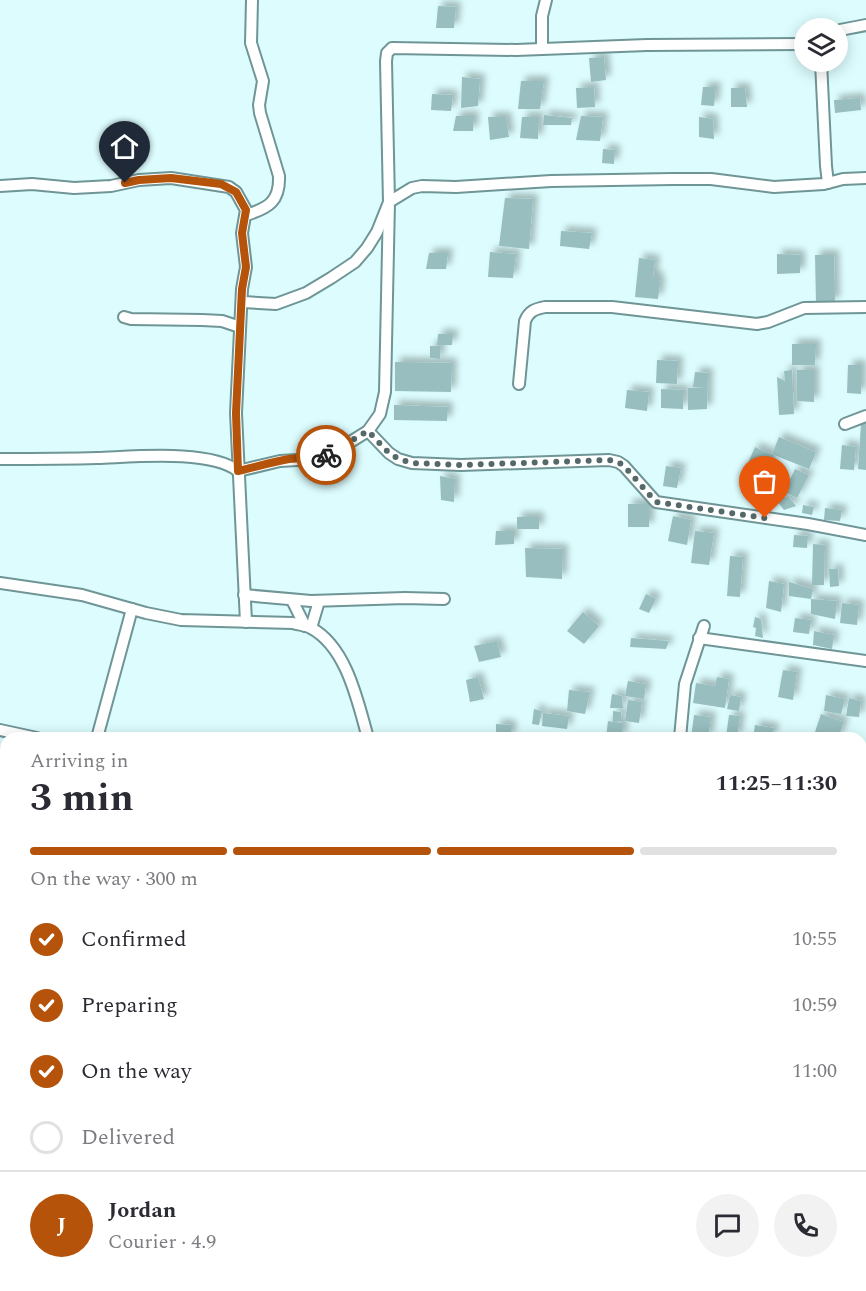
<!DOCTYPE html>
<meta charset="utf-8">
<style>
body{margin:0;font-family:Spectral,serif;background:#f2f2f3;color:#2b2b33;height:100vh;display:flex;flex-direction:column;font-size:22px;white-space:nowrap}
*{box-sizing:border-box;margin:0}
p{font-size:20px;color:#7c7c81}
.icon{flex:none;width:33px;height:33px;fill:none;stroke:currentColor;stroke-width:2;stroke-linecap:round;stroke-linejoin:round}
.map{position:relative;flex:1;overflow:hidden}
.side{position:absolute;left:0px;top:732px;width:867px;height:560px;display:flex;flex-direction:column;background:#fff;border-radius:18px 18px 0 0;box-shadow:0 3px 15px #0003}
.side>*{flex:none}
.buttons{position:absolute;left:794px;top:18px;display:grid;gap:12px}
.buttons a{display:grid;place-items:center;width:54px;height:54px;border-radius:50%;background:#fff;box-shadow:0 3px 15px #0003;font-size:30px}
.pin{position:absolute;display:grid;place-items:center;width:51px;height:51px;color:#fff;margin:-62px -26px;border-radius:50% 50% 50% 0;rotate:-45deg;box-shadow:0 0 6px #0007}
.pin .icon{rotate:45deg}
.courier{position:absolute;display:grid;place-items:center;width:60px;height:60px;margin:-30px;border:4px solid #b45309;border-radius:50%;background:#fff;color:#222;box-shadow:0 2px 8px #0007}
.headline em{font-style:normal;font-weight:700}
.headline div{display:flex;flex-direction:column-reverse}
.headline{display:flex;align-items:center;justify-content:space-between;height:102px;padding:0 30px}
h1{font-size:39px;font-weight:700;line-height:45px}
.bar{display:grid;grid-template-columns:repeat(4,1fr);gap:9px 6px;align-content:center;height:72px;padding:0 30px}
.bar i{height:8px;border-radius:4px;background:#e1e1e2}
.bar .current{background:#b45309}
.bar p{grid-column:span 4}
.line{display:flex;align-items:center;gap:15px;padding:0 30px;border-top:2px solid #e1e1e2}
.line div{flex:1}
.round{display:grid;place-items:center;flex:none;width:63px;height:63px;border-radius:32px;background:#f2f2f3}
ol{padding:0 30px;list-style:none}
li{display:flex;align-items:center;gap:18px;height:66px}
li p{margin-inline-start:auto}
li .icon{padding:6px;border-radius:50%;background:#b45309;color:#fff;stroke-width:4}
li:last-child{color:#7c7c81}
li i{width:33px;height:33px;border:3px solid #e1e1e2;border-radius:50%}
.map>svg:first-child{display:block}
</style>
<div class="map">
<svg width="866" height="1291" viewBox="0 0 866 1291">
<defs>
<filter id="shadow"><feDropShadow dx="5" dy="-5" stdDeviation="3" flood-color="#0004"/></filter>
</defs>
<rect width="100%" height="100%" fill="#dcfcfd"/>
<g fill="#98bec0" filter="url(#shadow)">
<polygon points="438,6 456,7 454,28 436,28"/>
<polygon points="604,57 606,80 591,82 589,58"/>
<polygon points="462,77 480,79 478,106 461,108"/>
<polygon points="521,81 544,81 540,109 518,109"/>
<polygon points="594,87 595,107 577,108 576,88"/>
<polygon points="703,87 716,87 714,106 701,105"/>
<polygon points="731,88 745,88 747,107 731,107"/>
<polygon points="432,94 453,95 451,111 431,110"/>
<polygon points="860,98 861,110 835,113 834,100"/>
<polygon points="544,115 572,118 571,125 543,125"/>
<polygon points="456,116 474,116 473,131 453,131"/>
<polygon points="581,116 603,117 600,141 576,140"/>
<polygon points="488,117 506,117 509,137 490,140"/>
<polygon points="522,117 539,117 538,139 520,138"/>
<polygon points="699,117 713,119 714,139 699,137"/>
<polygon points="603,149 615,150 614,164 602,163"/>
<polygon points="505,198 533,199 529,249 499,246"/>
<polygon points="561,231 592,233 589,249 560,246"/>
<polygon points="490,252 516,254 513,278 488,277"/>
<polygon points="429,253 448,253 446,269 426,269"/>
<polygon points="777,254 800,255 800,273 777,274"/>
<polygon points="815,255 834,255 835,302 816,303"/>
<polygon points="639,258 655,260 653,276 658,276 658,281 660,282 658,299 635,297"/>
<polygon points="438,334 453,334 452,345 437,345"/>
<polygon points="792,344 816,344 815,365 792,365"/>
<polygon points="430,346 440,346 440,359 430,358"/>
<polygon points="657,360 678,361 677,384 656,383"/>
<polygon points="395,362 452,363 451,392 395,391"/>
<polygon points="848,365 861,365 861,394 847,393"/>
<polygon points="792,370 794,414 779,415 777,377 785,381 784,371"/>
<polygon points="797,370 814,370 814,402 797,401"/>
<polygon points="695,372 708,373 707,409 688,410 688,388 707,388 693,387"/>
<polygon points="661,389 684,390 683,409 661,408"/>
<polygon points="627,390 649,392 647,411 625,408"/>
<polygon points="394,405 448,407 447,421 394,420"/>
<polygon points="861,424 866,424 866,470 858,469"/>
<polygon points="779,437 816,452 809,469 774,455 772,454"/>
<polygon points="842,445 856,447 854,470 840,469"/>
<polygon points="755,447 774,455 764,478 745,470"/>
<polygon points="666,466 681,468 677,488 663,486"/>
<polygon points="795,469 809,475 797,498 784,492"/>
<polygon points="440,476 455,479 454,502 441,500"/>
<polygon points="774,483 783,487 777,501 788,496 796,506 784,510 777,501 774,508 764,504"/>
<polygon points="649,503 649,527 628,527 628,504"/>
<polygon points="803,505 814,507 812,515 802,513"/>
<polygon points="825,508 842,510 840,521 824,520"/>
<polygon points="673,516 691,520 687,545 668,541"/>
<rect x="517" y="517" width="22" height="12"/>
<polygon points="496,531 514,531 514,544 495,545"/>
<polygon points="695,531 714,533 709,565 691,563"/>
<polygon points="794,535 808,536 807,548 793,547"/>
<polygon points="813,544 825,545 824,585 812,585"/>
<polygon points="525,548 563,549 562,579 526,577"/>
<polygon points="730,556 743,557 740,597 727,596"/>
<polygon points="829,569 838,569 839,586 830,587"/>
<polygon points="769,581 784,584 781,612 766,608"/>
<polygon points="789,582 813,589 811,599 789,596"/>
<polygon points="646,594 656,599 649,613 639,609"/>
<polygon points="811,599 837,601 835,619 811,614"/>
<polygon points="842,603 859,605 857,625 840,623"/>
<polygon points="583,612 599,626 584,644 567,631"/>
<polygon points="755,617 761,619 763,638 755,636 756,628 753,627"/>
<polygon points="795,618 811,620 809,634 793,632"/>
<polygon points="814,631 834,635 832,649 813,645"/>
<polygon points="631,638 669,641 666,649 630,647"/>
<polygon points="497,641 501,657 479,662 474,646"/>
<polygon points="783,670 797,672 793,700 778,697"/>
<polygon points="478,677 484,699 470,702 466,680"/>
<polygon points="717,677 729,679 725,708 693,703 696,683 715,686"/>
<polygon points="628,681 646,684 644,699 625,696"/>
<polygon points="569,690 590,692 585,714 567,711"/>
<polygon points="612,694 622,696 623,708 610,708"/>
<polygon points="730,695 741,697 739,711 727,709"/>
<polygon points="826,695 845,699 841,714 824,711"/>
<polygon points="849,698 861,701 859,717 846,716"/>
<polygon points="628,700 642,702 639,723 625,721"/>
<polygon points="534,709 542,711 539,725 532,724"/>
<polygon points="613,711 621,712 622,721 613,722 623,723 622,738 606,738 608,721 613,722"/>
<polygon points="543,713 569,716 567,729 542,726"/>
<polygon points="821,714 844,722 838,738 822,738 814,735"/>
<polygon points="694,715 711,717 708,738 691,738"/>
<polygon points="729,715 740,716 737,738 726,737"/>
<polygon points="496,724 511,725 511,738 496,738"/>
<polygon points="755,725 774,728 772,738 753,738"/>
<polygon points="861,1067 866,1070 866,1088 861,1085"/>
<polygon points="861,1178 866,1180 866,1194 861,1207"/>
<polygon points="782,1286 813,1286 810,1291 793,1291"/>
</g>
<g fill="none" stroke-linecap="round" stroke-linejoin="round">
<defs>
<g id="minor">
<polyline points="837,36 840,30 866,25"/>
<polyline points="542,49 542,16 546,0"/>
<polyline points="821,62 826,166 828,183"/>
<polyline points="0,186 32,184 74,188 111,186 139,180 171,178 229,187 236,192 246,210 242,233 246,267 242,289 236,413 246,622"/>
<path d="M 246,215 C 269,208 280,201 279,176 L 260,113 L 259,105 L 263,81 L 251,43 L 252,0"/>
<polyline points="243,302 276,304 306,293 331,278 355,262 367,248 377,232 389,202 412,188 422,186 456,187 551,181 673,179 711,179 774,187 824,184 843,179 866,178"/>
<polyline points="124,317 131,319 202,320 222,321 240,327"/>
<path d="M 519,384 L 525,321 C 529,311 535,309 545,307 L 612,307 L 757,324 L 768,322 L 804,308 L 866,307"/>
<polyline points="845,424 866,416"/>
<polyline points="368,431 389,453 398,459 412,463 461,465 609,460 618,462 624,466 656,502 808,524 866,535"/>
<path d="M 0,459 C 32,459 65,459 97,458 C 132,457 210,449 238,471 L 280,461 L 314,459 L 331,454 L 368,431 L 380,414 L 385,392 L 389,202 L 386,61 L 387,53 L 392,48 L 516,50 L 647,45 L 804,44"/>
<path d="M 0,583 L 82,595 L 146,613 L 181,620 L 293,623 C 299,625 306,625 311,628 C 347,647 358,703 368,738"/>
<polyline points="244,595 311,601 405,598 444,599"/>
<polyline points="292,600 305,626"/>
<polyline points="311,628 319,601"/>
<polyline points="699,638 866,661"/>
<polyline points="0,730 37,738"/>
<polyline points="97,738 132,609"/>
<polyline points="680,738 685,684 704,626"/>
<polyline points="861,788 866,789"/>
<polyline points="861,938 866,932"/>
<polyline points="861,1020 866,1013"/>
<polyline points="0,1089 6,1053"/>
<polyline points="861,1131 866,1134"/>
<polyline points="861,1160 866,1155"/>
<polyline points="0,1170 6,1169"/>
<polyline points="60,1291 61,1286"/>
<polyline points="190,1291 192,1286"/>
<polyline points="357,1291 360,1286"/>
<polyline points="547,1291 554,1286"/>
<polyline points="748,1291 751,1286"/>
</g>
<polyline id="tertiary" points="490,1286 495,1291"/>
</defs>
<use href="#minor" stroke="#6f9596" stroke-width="14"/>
<use href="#tertiary" stroke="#6f9596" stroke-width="15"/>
<use href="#minor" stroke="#fff" stroke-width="10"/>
<use href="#tertiary" stroke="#fff" stroke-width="12"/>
</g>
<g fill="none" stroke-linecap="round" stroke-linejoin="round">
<polyline stroke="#55696a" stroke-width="6" stroke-dasharray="0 10.8" points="326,455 368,431 389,453 399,459 412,463 461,465 609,460 618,462 624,466 656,502 765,518"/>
<path stroke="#b45309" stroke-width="8" d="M 125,183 L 139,180 L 171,178 L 221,184 L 236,192 L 246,210 L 242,233 L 246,267 L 242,289 L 236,413 L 238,471 C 255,467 272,462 289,459 C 302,457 313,459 326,455"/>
</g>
</svg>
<div class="buttons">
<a><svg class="icon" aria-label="layers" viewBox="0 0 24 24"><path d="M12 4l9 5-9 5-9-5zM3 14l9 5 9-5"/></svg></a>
</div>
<div class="pin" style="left:765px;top:518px;background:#ea580c"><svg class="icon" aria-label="bag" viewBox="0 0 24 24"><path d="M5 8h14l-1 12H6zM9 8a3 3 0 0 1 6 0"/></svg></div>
<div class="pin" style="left:125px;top:183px;background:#1f2937"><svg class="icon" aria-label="home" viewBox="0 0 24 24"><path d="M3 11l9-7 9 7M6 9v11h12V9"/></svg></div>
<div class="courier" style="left:326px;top:455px"><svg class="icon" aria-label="bike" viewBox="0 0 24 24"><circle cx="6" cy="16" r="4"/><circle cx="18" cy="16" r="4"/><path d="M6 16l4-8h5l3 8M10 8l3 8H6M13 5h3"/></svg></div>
<section class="side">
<div class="headline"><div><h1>3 min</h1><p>Arriving in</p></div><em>11:25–11:30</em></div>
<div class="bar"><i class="current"></i><i class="current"></i><i class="current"></i><i></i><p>On the way · 300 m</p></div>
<ol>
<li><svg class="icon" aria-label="check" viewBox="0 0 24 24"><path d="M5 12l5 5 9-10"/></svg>Confirmed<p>10:55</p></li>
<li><svg class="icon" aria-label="check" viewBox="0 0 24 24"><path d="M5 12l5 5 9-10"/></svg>Preparing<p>10:59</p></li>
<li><svg class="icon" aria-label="check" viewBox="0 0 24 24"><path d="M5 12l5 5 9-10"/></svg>On the way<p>11:00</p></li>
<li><i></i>Delivered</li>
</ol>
<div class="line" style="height:108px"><b class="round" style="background:#b45309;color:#fff">J</b><div><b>Jordan</b><p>Courier · 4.9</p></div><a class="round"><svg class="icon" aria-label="chat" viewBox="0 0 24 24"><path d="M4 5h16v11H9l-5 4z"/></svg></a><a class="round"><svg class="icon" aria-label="phone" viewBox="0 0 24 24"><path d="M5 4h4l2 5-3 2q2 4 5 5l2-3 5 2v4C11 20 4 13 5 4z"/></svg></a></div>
</section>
</div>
